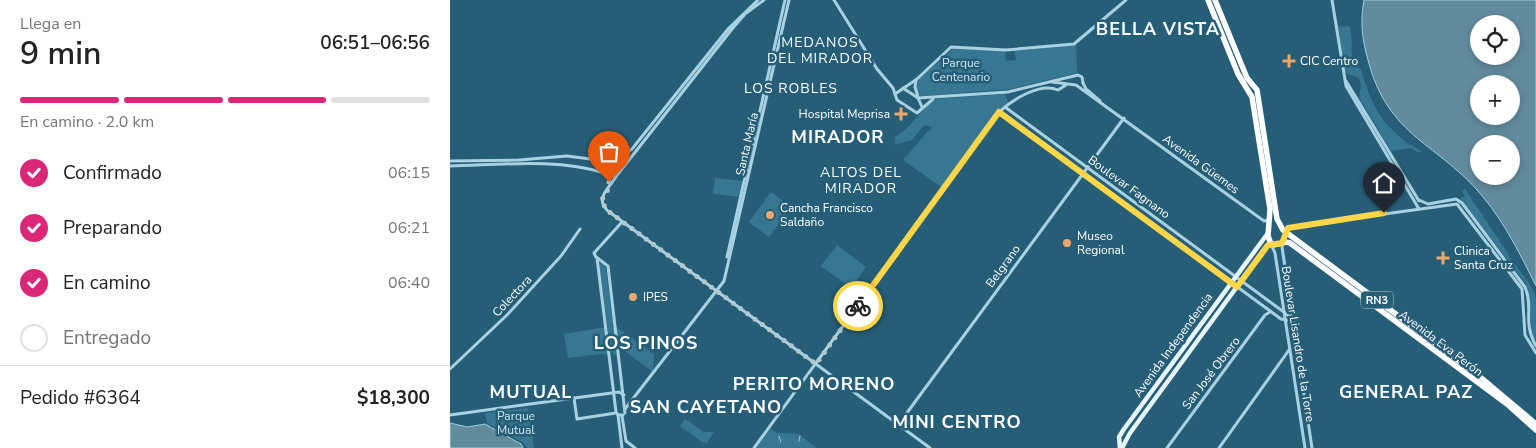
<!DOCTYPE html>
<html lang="es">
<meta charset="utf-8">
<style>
body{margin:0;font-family:"Nunito Sans",sans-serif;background:#f6f6f6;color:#222;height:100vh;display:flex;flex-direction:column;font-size:19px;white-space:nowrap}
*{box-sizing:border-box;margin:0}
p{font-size:16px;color:#767676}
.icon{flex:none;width:28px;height:28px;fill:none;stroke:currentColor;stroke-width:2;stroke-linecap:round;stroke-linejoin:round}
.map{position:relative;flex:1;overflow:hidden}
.drawer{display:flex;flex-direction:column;background:#fff;width:450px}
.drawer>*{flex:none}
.controls{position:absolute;left:1020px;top:15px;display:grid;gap:10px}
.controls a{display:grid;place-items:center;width:50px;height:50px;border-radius:50%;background:#fff;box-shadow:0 2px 8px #0003;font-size:25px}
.pin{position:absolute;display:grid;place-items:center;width:42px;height:42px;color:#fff;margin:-51px -21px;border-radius:50% 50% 50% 0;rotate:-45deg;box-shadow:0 0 5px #0007}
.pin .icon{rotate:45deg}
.courier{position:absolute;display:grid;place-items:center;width:50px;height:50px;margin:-25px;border:4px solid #ffd54a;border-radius:50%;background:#fff;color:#222;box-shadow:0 1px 6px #0007}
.overview em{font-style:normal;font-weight:600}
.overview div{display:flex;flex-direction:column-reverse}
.overview{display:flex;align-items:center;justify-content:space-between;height:85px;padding:0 20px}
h1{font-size:32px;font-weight:600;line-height:38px}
.bar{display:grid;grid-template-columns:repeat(4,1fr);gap:8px 5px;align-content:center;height:60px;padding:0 20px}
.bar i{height:6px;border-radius:4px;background:#e0e0e0}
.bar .current{background:#db2777}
.bar p{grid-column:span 4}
.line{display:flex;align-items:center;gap:12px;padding:0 20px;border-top:1px solid #e0e0e0}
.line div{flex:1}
ol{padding:0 20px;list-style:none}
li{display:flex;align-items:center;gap:15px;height:55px}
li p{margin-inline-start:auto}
li .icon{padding:5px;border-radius:50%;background:#db2777;color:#fff;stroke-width:4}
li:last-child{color:#767676}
li i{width:28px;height:28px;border:2px solid #e0e0e0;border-radius:50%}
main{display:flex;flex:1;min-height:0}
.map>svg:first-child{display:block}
</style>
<main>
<section class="drawer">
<div class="overview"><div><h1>9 min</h1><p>Llega en</p></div><em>06:51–06:56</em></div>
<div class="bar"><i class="current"></i><i class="current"></i><i class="current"></i><i></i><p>En camino · 2.0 km</p></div>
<ol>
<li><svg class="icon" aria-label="check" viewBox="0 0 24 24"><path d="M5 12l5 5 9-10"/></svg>Confirmado<p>06:15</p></li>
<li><svg class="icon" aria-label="check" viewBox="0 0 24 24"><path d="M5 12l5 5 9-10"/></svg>Preparando<p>06:21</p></li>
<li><svg class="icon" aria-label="check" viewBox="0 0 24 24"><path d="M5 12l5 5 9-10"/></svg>En camino<p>06:40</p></li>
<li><i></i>Entregado</li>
</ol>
<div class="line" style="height:65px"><div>Pedido #6364</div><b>$18,300</b></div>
</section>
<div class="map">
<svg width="1086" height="448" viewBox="0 0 1086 448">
<rect width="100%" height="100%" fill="#265e77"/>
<g fill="#377792">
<path d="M 888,25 L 891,27 L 899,26 C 906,42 895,62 911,69 C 921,105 930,121 959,145 L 962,145 L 972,152 L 967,152 L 961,148 L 941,151 L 909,97 L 911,85 L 909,78 L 895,73 Z"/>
<polygon points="626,45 627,73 561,89 471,96 467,93 466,84 469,79 504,48 555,51 556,61 566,60 564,50"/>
<path d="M 555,94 L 558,102 L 544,115 L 491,187 L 453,160 L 482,127 L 474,125 L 462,140 L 445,145 L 445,137 C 465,126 470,107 487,99 Z"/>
<polygon points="265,178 294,181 291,197 263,194"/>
<path d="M 1015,189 L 1055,249 L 1063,257 L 1056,251 C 1064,267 1083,282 1086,299 C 1086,312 1086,327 1086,340 L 1082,337 L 1079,293 L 1075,282 L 1010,199 L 1015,196 L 1012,191 Z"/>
<polygon points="321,192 341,207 319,237 299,222"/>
<polygon points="387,245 416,267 401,288 371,266"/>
<polygon points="152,263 156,267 167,357 161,352 149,265"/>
<polygon points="165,326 204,354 203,372 168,346"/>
<polygon points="156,327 160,355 151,354 118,358 114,334"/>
<polygon points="78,408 84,448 78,448 72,442 37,423 35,413"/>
<polygon points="235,419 254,432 264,432 257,443 252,442 230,426"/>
<polygon points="319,428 327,433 349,434 366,448 304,448"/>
</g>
<g fill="#628b9d" stroke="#9ccfe3" fill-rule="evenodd">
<path d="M 914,0 L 1086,0 L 1086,286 C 1071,256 1055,223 1033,197 C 989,143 938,138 918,60 C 912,39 910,21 914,0 ZM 1029,24 L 1061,24 L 1061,56 L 1029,56 ZM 1029,84 L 1061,84 L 1061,116 L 1029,116 ZM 1029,144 L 1061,144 L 1061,176 L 1029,176 Z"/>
<polygon points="0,423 17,427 35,424 71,444 73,448 0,448"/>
</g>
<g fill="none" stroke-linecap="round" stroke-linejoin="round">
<g stroke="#9ccfe3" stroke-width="1">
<polyline points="329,436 331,442"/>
<polyline points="349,441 350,436"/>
</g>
<g stroke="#a8d1e2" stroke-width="3">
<polyline points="308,0 278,29 182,149 172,156 156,162 153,169 156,175 162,177 168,174 282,29 295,14 314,0"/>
<polyline points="384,0 427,69 443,88 447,100 467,113 483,99"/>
<polyline points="882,0 896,86 969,209"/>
<polyline points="466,80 465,87 468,97"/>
<polyline points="896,81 969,201"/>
<polyline points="602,82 626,85 814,221 819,220"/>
<polyline points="633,83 636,89 650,101"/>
<polyline points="453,88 468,98 472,107"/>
<polyline points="445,94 467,79 501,47 556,50 624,44 676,0"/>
<polyline points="468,98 558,92 628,75 632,77 633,83"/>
<polyline points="555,107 842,318"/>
<polyline points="549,112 831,319 843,321"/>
<polyline points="164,160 169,165 170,171"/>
<polyline points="0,161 69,160 117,156 156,161"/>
<path d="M 0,166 C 49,165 108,158 154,173"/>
<path d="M 167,175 C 159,189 144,198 158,211 L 480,448"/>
<path d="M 969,200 L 978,204 L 1006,199 L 1012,203 L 1075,287 C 1084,307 1072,322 1086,346"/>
<polyline points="172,222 144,253 146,257 158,266 175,413"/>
<polyline points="821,244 825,253 855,448"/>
<polyline points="277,257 335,0"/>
<polyline points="147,258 166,412 168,415 173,415"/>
<polyline points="0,369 57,315 111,256 130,229"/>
<polyline points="124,398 127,419 166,413"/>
<polyline points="175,409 274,281 339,0"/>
<polyline points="0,415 169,392 174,395"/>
<polyline points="168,415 172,448"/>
<polyline points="172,416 176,441 185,448"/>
<polyline points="448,425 674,118"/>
<path d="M 304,448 L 549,112 C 562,100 590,82 608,90 L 616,85"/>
<polyline points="717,448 815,315 820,312"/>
<polyline points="769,448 839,350"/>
<polyline points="862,448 832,247 836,231 840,227 1007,204 1072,289 1075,335 1086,353"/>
</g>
<g stroke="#e6f4fc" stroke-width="4.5">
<polyline points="670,448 669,437 674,429 818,233"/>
<polyline points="672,448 680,433 816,247 821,244"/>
</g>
<g stroke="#fff" stroke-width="5.5">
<path d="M 758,0 L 788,74 L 802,97 L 820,209 L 818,236 L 821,244 C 828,247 833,240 840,243 L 1057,404 L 1086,430"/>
<polyline points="765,0 797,78 807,90 827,219 833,230 1029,376 1086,424"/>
</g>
</g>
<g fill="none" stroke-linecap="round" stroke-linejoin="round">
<polyline stroke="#b3c7cf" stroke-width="5" stroke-dasharray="0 9" points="159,182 159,188 151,201 158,211 366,364 408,306"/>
<polyline stroke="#ffd54a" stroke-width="6" points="408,306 549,112 787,287 818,245 832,243 838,228 934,213"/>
</g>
<g fill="#eba76d" stroke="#265e77" stroke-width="2">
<path d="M836.5 53.5h5v5h5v5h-5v5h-5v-5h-5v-5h5z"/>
<path d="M448.5 106.5h5v5h5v5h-5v5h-5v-5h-5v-5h5z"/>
<circle cx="320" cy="215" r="5"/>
<circle cx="617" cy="243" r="5"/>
<path d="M990.5 250.5h5v5h5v5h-5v5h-5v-5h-5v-5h5z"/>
<circle cx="183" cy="297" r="5"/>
</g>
<g text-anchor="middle" stroke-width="5" stroke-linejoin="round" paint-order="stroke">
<rect fill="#265e77" stroke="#becfd6" stroke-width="1" x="911" y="291.5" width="32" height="17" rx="4"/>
<g font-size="11" font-weight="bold" fill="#fff">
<text x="927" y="304">RN3</text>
</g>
<g font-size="12" fill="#fff" stroke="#265e77" text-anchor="start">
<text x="850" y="65">CIC Centro</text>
<text x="440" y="118" text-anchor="end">Hospital Meprisa</text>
<text x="330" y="212">Cancha Francisco<tspan x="330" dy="14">Saldaño</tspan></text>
<text x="627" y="240">Museo<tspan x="627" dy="14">Regional</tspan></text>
<text x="1004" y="255">Clinica<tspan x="1004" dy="14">Santa Cruz</tspan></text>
<text x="193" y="301">IPES</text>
</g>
<g font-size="12" fill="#cae6f2" stroke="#265e77">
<text x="511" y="67">Parque<tspan x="511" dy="14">Centenario</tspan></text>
<text x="66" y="420">Parque<tspan x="66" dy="14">Mutual</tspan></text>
</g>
<g font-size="12" fill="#fff" stroke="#265e77">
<text transform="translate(297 144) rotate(-77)" y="4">Santa María</text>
<text transform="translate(751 164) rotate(36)" y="4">Avenida Güemes</text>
<text transform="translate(679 187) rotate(36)" y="4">Boulevar Fagnano</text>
<text transform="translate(553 266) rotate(-54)" y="4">Belgrano</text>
<text transform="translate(62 296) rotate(-47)" y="4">Colectora</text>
<text transform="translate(991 343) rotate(37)" y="4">Avenida Eva Perón</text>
<text transform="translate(848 344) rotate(81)" y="4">Boulevar Lisandro de la Torre</text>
<text transform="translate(723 345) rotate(-54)" y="4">Avenida Independencia</text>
<text transform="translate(761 373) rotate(-53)" y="4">San José Obrero</text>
</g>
<g font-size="14" letter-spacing="1" fill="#fff" stroke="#265e77">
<text x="370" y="47">MEDANOS<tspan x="370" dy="16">DEL MIRADOR</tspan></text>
<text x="341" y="93">LOS ROBLES</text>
<text x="411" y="177">ALTOS DEL<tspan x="411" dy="16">MIRADOR</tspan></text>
</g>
<g font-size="18" font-weight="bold" letter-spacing="1" fill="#fff" stroke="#265e77">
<text x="708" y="35">BELLA VISTA</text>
<text x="388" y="143">MIRADOR</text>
<text x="196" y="349">LOS PINOS</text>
<text x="364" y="390">PERITO MORENO</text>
<text x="81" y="398">MUTUAL</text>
<text x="956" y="398">GENERAL PAZ</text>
<text x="256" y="413">SAN CAYETANO</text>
<text x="507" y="428">MINI CENTRO</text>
</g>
</g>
</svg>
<div class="controls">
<a><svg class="icon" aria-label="locate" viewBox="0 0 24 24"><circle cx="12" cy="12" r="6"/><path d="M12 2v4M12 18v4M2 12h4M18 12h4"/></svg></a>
<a>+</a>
<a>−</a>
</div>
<div class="pin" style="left:159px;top:182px;background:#ea580c"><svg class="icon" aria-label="bag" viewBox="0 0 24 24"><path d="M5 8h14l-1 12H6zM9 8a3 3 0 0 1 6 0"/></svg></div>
<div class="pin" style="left:934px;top:213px;background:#1f2937"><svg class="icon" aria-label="home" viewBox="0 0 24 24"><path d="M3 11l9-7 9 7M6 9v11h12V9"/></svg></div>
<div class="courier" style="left:408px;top:306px"><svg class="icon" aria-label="bike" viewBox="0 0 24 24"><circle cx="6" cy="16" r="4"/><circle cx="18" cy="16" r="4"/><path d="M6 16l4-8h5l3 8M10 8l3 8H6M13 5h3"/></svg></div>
</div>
</main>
